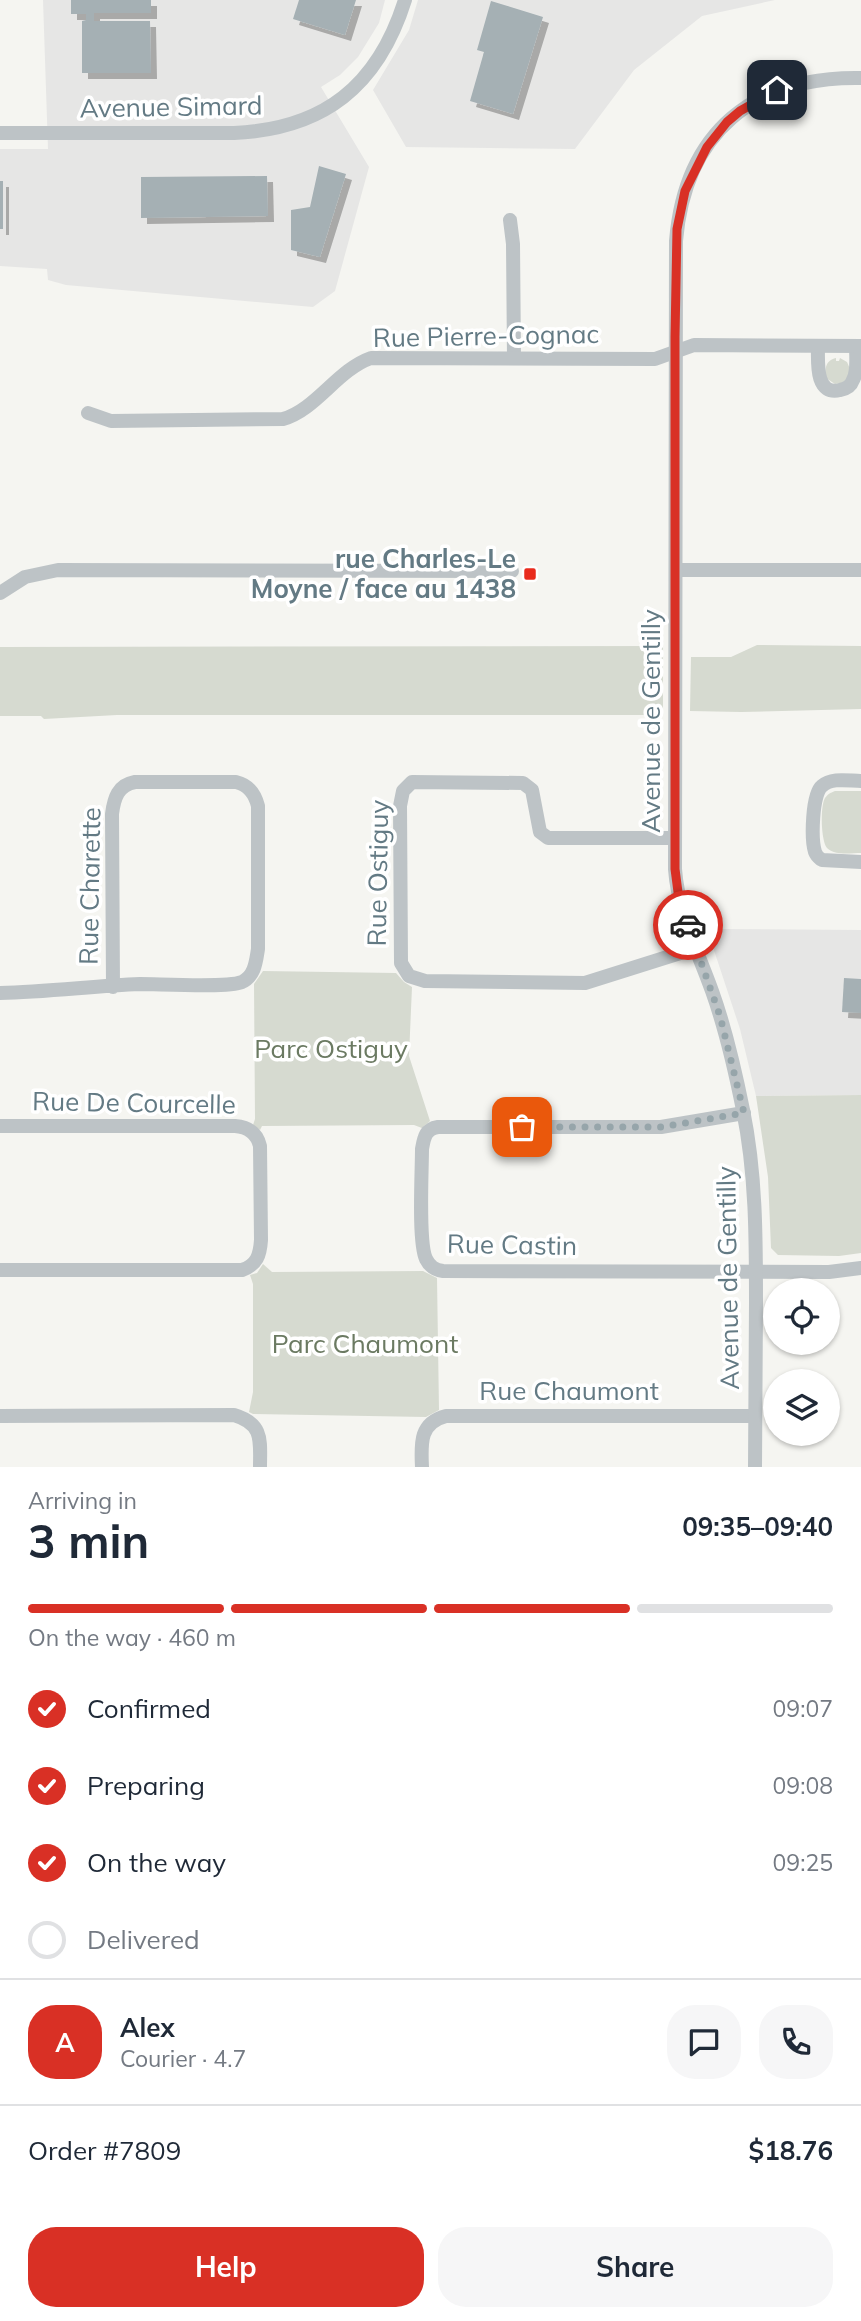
<!DOCTYPE html>
<meta charset="utf-8">
<style>
body{margin:0;font-family:Mulish,sans-serif;background:#f6f6f7;color:#1f2937;height:100vh;display:flex;flex-direction:column;font-size:26px;white-space:nowrap}
*{box-sizing:border-box;margin:0}
p{font-size:23px;color:#747a83}
.icon{flex:none;width:38px;height:38px;fill:none;stroke:currentColor;stroke-width:2;stroke-linecap:round;stroke-linejoin:round}
.map{position:relative;height:1467px;overflow:hidden}
.side{display:flex;flex-direction:column;background:#fff;flex:1}
.side>*{flex:none}
.tools{position:absolute;left:763px;top:1278px;display:grid;gap:14px}
.tools a{display:grid;place-items:center;width:77px;height:77px;border-radius:50%;background:#fff;box-shadow:0 2px 5px #0004;font-size:35px}
.pin{position:absolute;display:grid;place-items:center;width:60px;height:60px;color:#fff;margin:-30px;border-radius:14px;box-shadow:0 4px 10px #0006}
.courier{position:absolute;display:grid;place-items:center;width:70px;height:70px;margin:-35px;border:5px solid #d93025;border-radius:50%;background:#fff;color:#222;box-shadow:0 2px 9px #0007}
.overview em{font-style:normal;font-weight:700}
.overview div{display:flex;flex-direction:column-reverse}
.overview{display:flex;align-items:center;justify-content:space-between;height:119px;padding:0 28px}
h1{font-size:46px;font-weight:700;line-height:52px}
.bar{display:grid;grid-template-columns:repeat(4,1fr);gap:10px 7px;align-content:center;height:84px;padding:0 28px}
.bar i{height:9px;border-radius:5px;background:#e0e1e3}
.bar .on{background:#d93025}
.bar p{grid-column:span 4}
.line{display:flex;align-items:center;gap:18px;padding:0 28px;border-top:2px solid #e0e1e3}
.line div{flex:1}
.round{display:grid;place-items:center;flex:none;width:74px;height:74px;border-radius:28px;background:#f6f6f7}
ol{padding:0 28px;list-style:none}
li{display:flex;align-items:center;gap:21px;height:77px}
li p{margin-inline-start:auto}
li .icon{padding:7px;border-radius:50%;background:#d93025;color:#fff;stroke-width:4}
li:last-child{color:#747a83}
li i{width:38px;height:38px;border:4px solid #e0e1e3;border-radius:50%}
.cta{display:flex;gap:14px;margin-top:auto;padding:14px 28px}
.cta a{flex:1;height:80px;border-radius:28px;background:#d93025;color:#fff;font-size:28px;font-weight:700;line-height:80px;text-align:center}
.cta a+a{background:#f6f6f7;color:#1f2937}
.map>svg:first-child{display:block}
</style>
<div class="map">
<svg width="861" height="1467" viewBox="0 0 861 1467">
<defs>
<filter id="shadow"><feDropShadow dx="6" dy="6" stdDeviation="0" flood-color="#0004"/></filter>
</defs>
<rect width="100%" height="100%" fill="#f5f5f1"/>
<g fill="#e6e6e5">
<polygon points="43,0 385,0 379,23 358,57 340,75 321,87 369,167 335,291 313,307 66,285 48,280 47,269 0,266 0,149 48,149"/>
<polygon points="418,0 775,0 702,16 634,70 575,149 406,147 373,90 409,30"/>
<polygon points="707,929 861,930 861,1095 756,1096 740,1029"/>
</g>
<g fill="#d6dad0">
<path d="M 836,358 L 836,361 L 839,361 L 840,358 L 847,362 L 851,371 L 845,383 L 835,384 L 826,378 C 825,368 825,361 836,358 Z"/>
<polygon points="757,645 861,646 861,709 741,712 690,711 691,657 731,657"/>
<polygon points="663,646 663,715 117,715 44,719 41,716 0,716 0,647"/>
<path d="M 835,791 L 861,791 L 861,853 C 851,853 835,856 827,848 C 821,841 820,806 825,798 C 828,794 830,793 835,791 Z"/>
<polygon points="263,971 396,973 404,982 412,987 409,1056 430,1121 422,1128 414,1125 262,1126 260,1130 253,1125 255,1119 254,984"/>
<polygon points="861,1095 861,1253 839,1256 778,1255 771,1248 768,1177 756,1096"/>
<polygon points="263,1264 272,1272 423,1271 437,1278 439,1410 426,1417 253,1414 249,1412 253,1392 253,1284 250,1275 257,1273"/>
</g>
<g fill="#a5b0b4" filter="url(#shadow)">
<polygon points="71,0 151,0 151,13 94,13 94,21 150,21 151,73 82,73 82,21 86,20 86,14 71,14"/>
<polygon points="299,0 356,0 345,35 293,19"/>
<polygon points="491,1 543,17 513,114 470,101 484,52 477,50"/>
<polygon points="319,166 346,174 320,257 291,250 291,210 310,207"/>
<polygon points="267,176 268,216 141,218 141,177"/>
<rect x="0" y="181" width="3" height="48"/>
<polygon points="844,978 861,979 861,1013 842,1012"/>
</g>
<g fill="none" stroke-linecap="round" stroke-linejoin="round">
<g stroke="#bdc3c6" stroke-width="14">
<path d="M 0,133 L 234,133 C 324,129 378,86 405,0"/>
<polyline points="510,220 513,244 514,358"/>
<path d="M 818,347 C 818,362 815,396 840,390 C 846,389 851,386 853,380 C 858,371 856,357 856,346"/>
<path d="M 88,413 L 111,421 L 283,419 C 317,409 337,370 371,358 L 655,359 L 694,345 L 861,346"/>
<polyline points="676,570 861,570"/>
<polyline points="0,593 25,577 58,570 512,571"/>
<path d="M 861,781 C 849,781 832,777 822,786 C 812,794 811,839 815,852 C 817,857 818,857 822,860 L 861,862"/>
<polyline points="675,838 548,838 540,832 532,790 523,783 412,782 403,791 400,806 401,963 409,976 425,981 585,983 696,948"/>
<path d="M 0,993 C 47,992 93,986 140,984 C 160,984 228,988 242,982 C 255,976 256,961 258,949 L 258,806 C 255,794 249,785 236,782 L 135,782 C 118,785 114,798 112,814 L 113,987"/>
<path d="M 744,1113 L 661,1127 L 438,1127 C 425,1129 424,1138 422,1149 C 422,1172 418,1242 426,1259 C 430,1267 435,1270 443,1271 L 829,1272 L 861,1268"/>
<path d="M 0,1126 L 235,1126 C 248,1127 257,1133 260,1146 L 261,1240 C 260,1255 257,1265 242,1270 L 0,1270"/>
<path d="M 0,1416 L 234,1415 C 264,1424 260,1441 260,1467"/>
<path d="M 422,1467 C 421,1444 419,1423 446,1416 L 755,1416"/>
<path d="M 755,1467 C 755,1412 756,1357 756,1302 C 756,1238 756,1173 743,1110 C 735,1070 726,1030 712,991 C 698,952 678,912 675,869 L 676,241 C 685,132 754,76 861,78"/>
</g>
</g>
<g fill="none" stroke-linecap="round" stroke-linejoin="round">
<polyline stroke="#96a5aa" stroke-width="7" stroke-dasharray="0 12.6" points="522,1127 661,1127 744,1113 720,1016 688,925"/>
<polyline stroke="#d93025" stroke-width="9" points="688,925 678,892 675,869 675,337 677,229 685,191 707,147 727,122 740,111 777,90"/>
</g>
<rect fill="#e92b1d" stroke="#fff" stroke-width="2.5" x="523" y="567" width="14" height="14" rx="3.5"/>
<g text-anchor="middle" stroke-width="7" stroke-linejoin="round" paint-order="stroke">
<g font-size="26" fill="#637a84" stroke="#fff">
<text transform="translate(171 107) rotate(-1)" y="9">Avenue Simard</text>
<text transform="translate(486 336) rotate(-1)" y="9">Rue Pierre-Cognac</text>
<text transform="translate(651 721) rotate(-90)" y="9">Avenue de Gentilly</text>
<text transform="translate(378 873) rotate(-89)" y="9">Rue Ostiguy</text>
<text transform="translate(90 886) rotate(-89)" y="9">Rue Charette</text>
<text transform="translate(134 1103) rotate(1)" y="9">Rue De Courcelle</text>
<text transform="translate(512 1245) rotate(1)" y="9">Rue Castin</text>
<text transform="translate(728 1278) rotate(-91)" y="9">Avenue de Gentilly</text>
<text x="569" y="1400">Rue Chaumont</text>
</g>
<g font-size="26" font-weight="bold" fill="#637a84" stroke="#fff" text-anchor="end">
<text x="516" y="568">rue Charles-Le<tspan x="516" dy="30">Moyne / face au 1438</tspan></text>
</g>
<g font-size="26" fill="#6b7a62" stroke="#fff">
<text x="331" y="1058">Parc Ostiguy</text>
<text x="365" y="1353">Parc Chaumont</text>
</g>
</g>
</svg>
<div class="tools">
<a><svg class="icon" aria-label="locate" viewBox="0 0 24 24"><circle cx="12" cy="12" r="6"/><path d="M12 2v4M12 18v4M2 12h4M18 12h4"/></svg></a>
<a><svg class="icon" aria-label="layers" viewBox="0 0 24 24"><path d="M12 4l9 5-9 5-9-5zM3 14l9 5 9-5"/></svg></a>
</div>
<div class="pin" style="left:522px;top:1127px;background:#ea580c"><svg class="icon" aria-label="bag" viewBox="0 0 24 24"><path d="M5 8h14l-1 12H6zM9 8a3 3 0 0 1 6 0"/></svg></div>
<div class="pin" style="left:777px;top:90px;background:#1f2937"><svg class="icon" aria-label="home" viewBox="0 0 24 24"><path d="M3 11l9-7 9 7M6 9v11h12V9"/></svg></div>
<div class="courier" style="left:688px;top:925px"><svg class="icon" aria-label="car" viewBox="0 0 24 24"><path d="M5 17H2v-5l4-1 3-4h7l3 4 3 1v5h-3M9 17h6M6 11h13"/><circle cx="7" cy="17" r="2"/><circle cx="17" cy="17" r="2"/></svg></div>
</div>
<section class="side">
<div class="overview"><div><h1>3 min</h1><p>Arriving in</p></div><em>09:35–09:40</em></div>
<div class="bar"><i class="on"></i><i class="on"></i><i class="on"></i><i></i><p>On the way · 460 m</p></div>
<ol>
<li><svg class="icon" aria-label="check" viewBox="0 0 24 24"><path d="M5 12l5 5 9-10"/></svg>Confirmed<p>09:07</p></li>
<li><svg class="icon" aria-label="check" viewBox="0 0 24 24"><path d="M5 12l5 5 9-10"/></svg>Preparing<p>09:08</p></li>
<li><svg class="icon" aria-label="check" viewBox="0 0 24 24"><path d="M5 12l5 5 9-10"/></svg>On the way<p>09:25</p></li>
<li><i></i>Delivered</li>
</ol>
<div class="line" style="height:126px"><b class="round" style="background:#d93025;color:#fff">A</b><div><b>Alex</b><p>Courier · 4.7</p></div><a class="round"><svg class="icon" aria-label="chat" viewBox="0 0 24 24"><path d="M4 5h16v11H9l-5 4z"/></svg></a><a class="round"><svg class="icon" aria-label="phone" viewBox="0 0 24 24"><path d="M5 4h4l2 5-3 2q2 4 5 5l2-3 5 2v4C11 20 4 13 5 4z"/></svg></a></div>
<div class="line" style="height:91px"><div>Order #7809</div><b>$18.76</b></div>
<div class="cta"><a>Help</a><a>Share</a></div>
</section>
